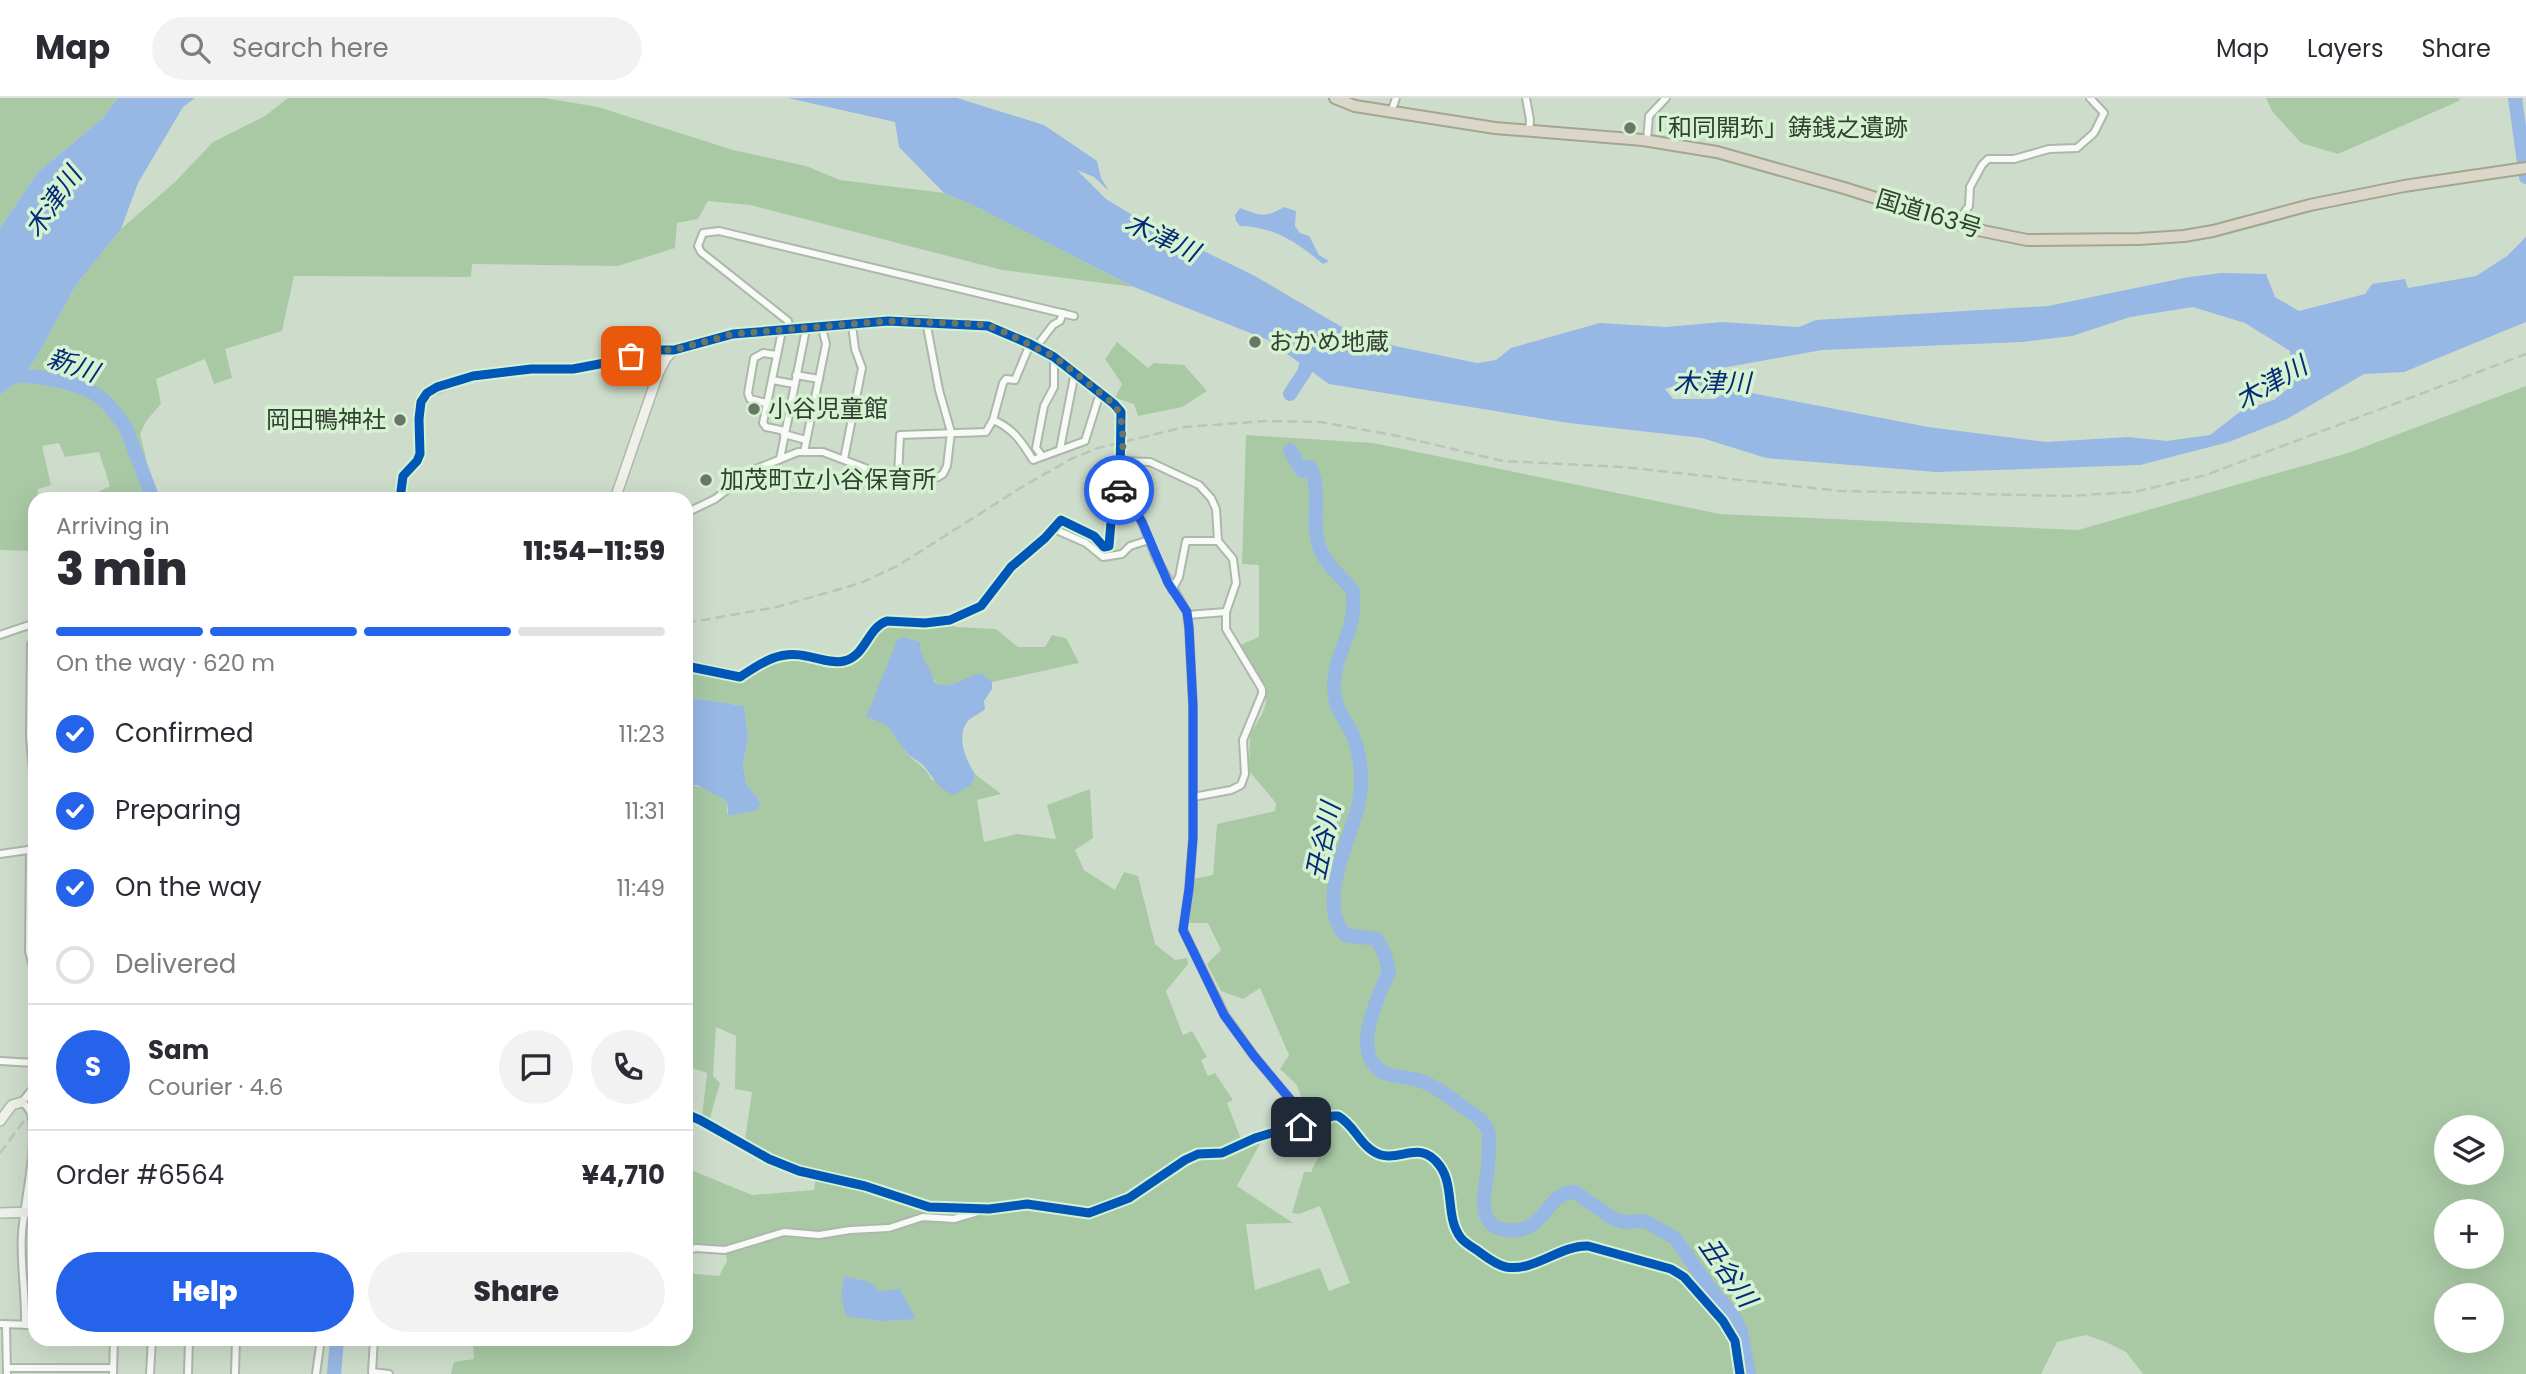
<!DOCTYPE html>
<meta charset="utf-8">
<style>
body{margin:0;font-family:Poppins,"Noto Sans JP",sans-serif;background:#f2f2f3;color:#2b2b33;height:100vh;display:flex;flex-direction:column;font-size:26px;white-space:nowrap}
*{box-sizing:border-box;margin:0}
p{font-size:23px;color:#7c7c81}
.icon{flex:none;width:38px;height:38px;fill:none;stroke:currentColor;stroke-width:2;stroke-linecap:round;stroke-linejoin:round}
.map{position:relative;flex:1;overflow:hidden}
.side{position:absolute;left:28px;top:394px;width:665px;height:854px;display:flex;flex-direction:column;background:#fff;border-radius:21px;box-shadow:0 7px 28px #0002}
.side>*{flex:none}
.tools{position:absolute;left:2434px;top:1017px;display:grid;gap:14px}
.tools a{display:grid;place-items:center;width:70px;height:70px;border-radius:50%;background:#fff;box-shadow:0 7px 28px #0002;font-size:35px}
.pin{position:absolute;display:grid;place-items:center;width:60px;height:60px;color:#fff;margin:-30px;border-radius:14px;box-shadow:0 4px 10px #0006}
.courier{position:absolute;display:grid;place-items:center;width:70px;height:70px;margin:-35px;border:5px solid #2563eb;border-radius:50%;background:#fff;color:#222;box-shadow:0 2px 9px #0007}
.headline em{font-style:normal;font-weight:800}
.headline div{display:flex;flex-direction:column-reverse}
.headline{display:flex;align-items:center;justify-content:space-between;height:119px;padding:0 28px}
h1{font-size:46px;font-weight:800;line-height:52px}
.bar{display:grid;grid-template-columns:repeat(4,1fr);gap:10px 7px;align-content:center;height:84px;padding:0 28px}
.bar i{height:9px;border-radius:5px;background:#e1e1e2}
.bar .current{background:#2563eb}
.bar p{grid-column:span 4}
.line{display:flex;align-items:center;gap:18px;padding:0 28px;border-top:2px solid #e1e1e2}
.line div{flex:1}
.round{display:grid;place-items:center;flex:none;width:74px;height:74px;border-radius:37px;background:#f2f2f3}
ol{padding:0 28px;list-style:none}
li{display:flex;align-items:center;gap:21px;height:77px}
li p{margin-inline-start:auto}
li .icon{padding:7px;border-radius:50%;background:#2563eb;color:#fff;stroke-width:4}
li:last-child{color:#7c7c81}
li i{width:38px;height:38px;border:4px solid #e1e1e2;border-radius:50%}
.action{display:flex;gap:14px;margin-top:auto;padding:14px 28px}
.action a{flex:1;height:80px;border-radius:42px;background:#2563eb;color:#fff;font-size:28px;font-weight:800;line-height:80px;text-align:center}
.action a+a{background:#f2f2f3;color:#2b2b33}
header{display:flex;align-items:center;gap:42px;box-sizing:border-box;height:98px;padding:0 35px;background:#fff;border-bottom:2px solid #e1e1e2}
header strong{font-size:33px}
nav{display:flex;gap:38px;margin-inline-start:auto;font-size:24px}
.search{width:490px;height:63px;background:#f2f2f3;display:flex;align-items:center;gap:18px;box-sizing:border-box;padding:0 24px;border-radius:38px;color:#7c7c81;font-size:26px}
.map>svg:first-child{display:block}
</style>
<header>
<strong>Map</strong>
<div class="search"><svg class="icon" aria-label="search" viewBox="0 0 24 24"><circle cx="10" cy="10" r="6"/><path d="M15 15l6 6"/></svg>Search here</div>
<nav><a>Map</a><a>Layers</a><a>Share</a></nav>
</header>
<div class="map">
<svg width="2526" height="1276" viewBox="0 0 2526 1276">
<rect width="100%" height="100%" fill="#ceddcb"/>
<g fill="#a9c9a5" fill-rule="evenodd">
<polygon points="0,0 118,0 102,21 38,74 0,130"/>
<polygon points="288,0 545,0 598,9 733,52 806,68 840,82 944,95 977,109 1134,189 1002,172 750,107 708,103 698,121 677,125 675,150 618,168 472,166 471,179 294,178 282,233 225,251 232,280 214,286 205,261 156,281 161,306 146,323 140,336 156,401 97,401 98,394 110,388 99,354 65,359 59,345 42,348 51,387 38,391 37,401 35,401 34,453 0,452 0,297 20,281 35,262 76,187 121,131 175,84 213,44 265,18"/>
<polygon points="2266,0 2460,0 2459,3 2338,56 2301,45 2272,13"/>
<polygon points="1117,244 1148,270 1154,265 1184,267 1207,293 1182,309 1138,318 1134,306 1115,300 1122,286 1105,261"/>
<path d="M 2526,288 L 2526,1276 L 2143,1276 L 2126,1254 L 2106,1244 L 2086,1237 L 2057,1244 L 2041,1276 L 1744,1276 C 1743,1264 1743,1250 1738,1239 C 1730,1221 1697,1180 1680,1171 C 1665,1162 1646,1161 1629,1156 C 1615,1151 1598,1143 1583,1143 C 1557,1145 1528,1174 1502,1163 C 1460,1145 1459,1129 1452,1089 C 1450,1081 1449,1071 1443,1064 C 1418,1035 1395,1063 1374,1049 C 1343,1027 1359,1003 1311,1021 L 1296,986 L 1280,971 L 1289,957 L 1260,890 L 1243,901 L 1221,893 L 1207,866 L 1221,852 L 1208,825 L 1189,825 L 1193,781 L 1213,777 L 1217,726 L 1275,713 L 1276,705 L 1249,673 L 1250,637 L 1263,614 L 1266,604 L 1265,591 L 1240,547 L 1259,539 L 1259,467 L 1242,466 L 1246,337 L 1373,345 L 1720,416 L 2078,432 L 2348,355 ZM 2446,1029 L 2492,1029 L 2492,1074 L 2446,1074 ZM 2446,1113 L 2492,1113 L 2492,1158 L 2446,1158 ZM 2446,1197 L 2492,1197 L 2492,1242 L 2446,1242 Z"/>
<path d="M 950,525 L 956,529 L 996,531 L 1018,549 L 1045,549 L 1052,537 L 1066,540 L 1079,565 L 992,584 L 981,575 C 966,578 943,598 933,581 C 928,572 925,563 919,555 L 880,623 C 895,634 895,639 905,653 C 914,665 924,666 932,682 L 972,686 L 975,676 L 1001,696 L 977,702 L 984,744 L 1017,736 L 1056,741 L 1047,707 L 1090,691 L 1093,740 L 1075,752 L 1084,772 L 1115,792 L 1124,774 L 1138,778 L 1155,846 L 1175,862 L 1187,860 L 1188,866 L 1166,893 L 1183,937 L 1192,933 L 1207,959 L 1201,962 L 1208,978 L 1215,975 L 1233,1002 L 1227,1005 L 1241,1041 L 1221,1051 L 1197,1051 L 1182,1058 L 1127,1096 L 1088,1110 L 1027,1102 L 982,1109 L 929,1107 L 800,1069 L 771,1058 L 745,1042 L 752,994 L 735,991 L 736,938 L 716,929 L 713,978 L 720,985 L 709,1023 L 702,1019 L 707,975 L 686,968 L 686,688 C 701,686 718,694 728,706 L 727,715 L 761,705 L 747,687 L 743,669 L 748,638 L 744,608 L 686,599 L 686,571 L 740,582 C 754,573 768,562 784,560 C 808,556 833,576 855,562 C 868,554 873,538 883,528 Z"/>
<path d="M 1333,1021 C 1351,1024 1360,1050 1376,1059 C 1393,1067 1411,1050 1428,1062 C 1452,1079 1442,1116 1457,1140 C 1462,1148 1474,1155 1482,1160 C 1492,1167 1503,1173 1516,1173 C 1541,1172 1562,1152 1587,1151 L 1670,1175 L 1682,1182 L 1720,1225 L 1732,1244 L 1736,1276 L 451,1276 L 454,1264 L 474,1261 L 473,1244 L 466,1241 L 686,1241 L 686,1175 L 719,1178 L 727,1163 L 726,1156 L 785,1138 L 819,1141 L 851,1136 L 890,1134 L 923,1123 L 954,1125 L 990,1115 L 1027,1110 L 1050,1112 L 1072,1118 L 1090,1119 L 1131,1103 L 1187,1065 L 1199,1060 L 1223,1059 L 1262,1042 L 1237,1088 L 1293,1125 L 1246,1126 L 1255,1192 L 1320,1170 L 1329,1193 L 1350,1185 L 1320,1108 L 1299,1116 L 1292,1115 L 1304,1074 L 1311,1074 L 1326,1044 L 1311,1028 Z"/>
<polygon points="691,1072 752,1097 814,1092 816,1079 864,1090 903,1105 928,1111 969,1113 953,1116 922,1115 889,1126 850,1127 828,1132 808,1133 784,1129 724,1148 686,1147 686,1073"/>
</g>
<g fill="#97b7e4" fill-rule="evenodd">
<polygon points="118,0 195,0 183,9 138,85 121,131 76,187 35,262 20,281 0,297 0,130 38,74 102,21"/>
<path d="M 788,0 L 957,0 L 1044,27 L 1097,63 L 1101,80 L 1109,93 L 1094,79 L 1077,72 L 1106,101 L 1144,124 L 1253,177 L 1347,232 L 1395,248 L 1477,265 L 1496,262 L 1511,250 L 1600,225 L 1666,229 L 1722,224 L 1799,229 L 1816,222 L 2048,208 L 2189,179 L 2222,175 L 2266,176 L 2275,199 L 2299,213 L 2365,196 L 2372,186 L 2405,181 L 2408,190 L 2476,178 L 2507,158 L 2526,139 L 2526,224 L 2404,274 L 2364,276 L 2287,321 L 2229,344 L 2140,367 L 1936,374 L 1766,360 L 1702,340 L 1569,325 L 1329,286 L 1268,242 L 1134,189 L 977,109 L 944,95 L 899,49 L 895,24 ZM 2193,209 L 2245,225 L 2290,253 L 2292,268 L 2280,275 L 2270,274 L 2267,284 L 2289,290 L 2274,302 L 2241,313 L 2210,337 L 2167,343 L 2128,339 L 2046,344 L 1928,329 L 1731,291 L 1715,301 L 1673,301 L 1665,291 C 1689,282 1700,292 1723,290 L 1705,277 L 1711,272 L 1822,252 L 2022,244 L 2072,238 L 2130,219 Z"/>
<path d="M 1284,109 L 1296,113 L 1295,128 L 1300,135 L 1309,138 L 1319,157 L 1329,163 L 1323,166 C 1296,144 1275,129 1240,128 L 1236,123 L 1235,117 L 1240,110 C 1260,117 1264,121 1284,109 Z"/>
<path d="M 903,539 L 920,544 C 919,559 931,569 934,584 C 950,594 964,578 981,575 L 992,584 L 992,591 L 984,603 L 985,611 C 979,617 973,617 967,624 C 956,639 966,662 975,676 L 972,686 L 955,697 C 941,693 935,683 927,672 C 922,664 912,661 906,654 C 890,634 894,627 866,619 L 897,543 Z"/>
<polygon points="686,599 744,608 748,638 743,669 747,687 761,705 757,712 728,718 728,706 722,700 697,687 686,688"/>
<polygon points="844,1178 870,1184 879,1193 900,1191 916,1221 880,1223 846,1218 841,1198"/>
</g>
<g fill="none" stroke-linecap="round" stroke-linejoin="round">
<g stroke="#97b7e4" stroke-width="14">
<polyline points="2515,0 2526,79"/>
<path d="M 0,281 C 24,273 75,283 97,297 C 109,305 118,318 126,330 L 153,401"/>
<polyline points="1290,296 1305,273 1308,252"/>
<path d="M 1290,352 L 1302,373 L 1310,369 C 1322,393 1311,419 1318,445 C 1325,468 1339,475 1353,493 C 1353,502 1354,512 1352,520 C 1348,543 1334,562 1334,587 C 1335,617 1345,617 1354,640 C 1361,659 1363,685 1359,704 C 1352,740 1315,802 1345,837 L 1377,841 L 1385,857 L 1389,873 C 1379,898 1350,952 1381,973 C 1391,980 1406,978 1417,982 C 1434,986 1449,999 1463,1009 C 1474,1017 1485,1022 1489,1036 C 1489,1047 1489,1058 1488,1069 C 1487,1081 1483,1094 1484,1107 C 1485,1120 1489,1128 1502,1131 C 1544,1142 1546,1092 1575,1094 L 1612,1120 L 1623,1124 L 1645,1123 L 1675,1140 L 1709,1189 L 1734,1219 L 1741,1233 L 1749,1276"/>
<polyline points="334,1276 337,1241"/>
</g>
<defs>
<g id="street">
<polyline points="1526,0 1530,22 1529,34"/>
<polyline points="1391,14 1396,0"/>
<polyline points="1647,42 1649,18 1666,0"/>
<polyline points="1957,125 1969,108 1970,89 1982,67 1988,61 2014,61 2049,51 2077,50 2094,35 2104,15 2090,0"/>
<polyline points="782,233 763,325 766,329 785,333"/>
<polyline points="790,233 788,223 701,154 698,148 703,135 719,133 1074,218"/>
<polyline points="1036,249 1053,227 1060,223 1063,215"/>
<polyline points="796,277 819,281"/>
<polyline points="772,282 794,286"/>
<polyline points="767,305 750,301 748,295 754,260 763,255 777,257"/>
<path d="M 993,322 C 1013,330 1022,344 1033,362 L 1085,343 L 1100,295"/>
<polyline points="784,336 806,342"/>
<polyline points="1060,351 1075,274"/>
<polyline points="804,354 826,246 822,230"/>
<polyline points="1042,358 1036,350 1044,308 1054,289 1054,259"/>
<polyline points="780,361 806,231"/>
<polyline points="844,361 862,270 855,251 852,227"/>
<polyline points="1121,363 1150,364 1199,387 1211,400 1216,411 1218,443 1233,461 1236,485 1226,514 1226,531 1262,591 1262,596 1243,642 1245,676 1241,687 1231,692 1193,699"/>
<polyline points="898,379 900,337 986,334 993,322 1003,285 1006,281 1015,282 1030,246"/>
<polyline points="1119,391 1130,404 1142,424 1156,460 1187,514 1189,530 1193,608 1193,740 1189,791 1183,832 1225,917 1254,958 1310,1025"/>
<polyline points="400,401 403,378 417,363 420,356 419,321 421,304 427,295 473,278 531,271 573,271 610,264 652,252 674,252"/>
<polyline points="686,415 715,401 751,373 798,354 823,354 881,376 898,379 938,379 943,376 947,368 951,334 939,292 926,223 988,228 1030,246 1075,274 1114,306 1121,314 1122,326"/>
<polyline points="1054,431 1086,445 1103,459 1122,456 1130,448 1149,442"/>
<polyline points="1172,492 1179,479 1186,443 1218,443"/>
<polyline points="1187,517 1226,514"/>
<polyline points="0,537 35,525"/>
<polyline points="35,544 31,546 30,639 35,697"/>
<path d="M 686,568 L 740,579 C 761,565 779,552 806,558 C 818,560 831,566 844,563 C 866,558 867,530 887,523 L 925,525 L 950,522 L 981,508 L 1011,469 L 1045,440 L 1061,422 L 1094,438 L 1104,449 L 1109,448 C 1111,417 1121,388 1121,357"/>
<polyline points="30,751 29,853 35,877"/>
<polyline points="0,756 35,751"/>
<polyline points="35,942 35,984"/>
<polyline points="0,963 35,965"/>
<path d="M 686,1016 L 700,1022 L 769,1061 L 799,1073 L 865,1088 L 929,1109 L 989,1111 L 1027,1106 L 1089,1115 L 1129,1100 L 1185,1062 L 1198,1056 L 1222,1055 L 1255,1040 L 1288,1030 L 1301,1029 L 1333,1018 L 1338,1018 C 1355,1027 1361,1051 1381,1057 C 1402,1063 1420,1041 1440,1068 C 1455,1089 1445,1120 1461,1140 C 1465,1145 1472,1149 1478,1153 C 1486,1159 1496,1167 1506,1169 C 1534,1174 1560,1147 1588,1148 L 1671,1171 L 1684,1179 L 1723,1223 L 1735,1243 L 1740,1276"/>
<polyline points="686,1152 696,1150 725,1152 784,1134 819,1137 850,1132 889,1130 923,1119 954,1121 981,1113"/>
<polyline points="0,1226 35,1227"/>
<polyline points="6,1226 7,1276"/>
<path d="M 25,1227 C 26,1196 20,1166 22,1135 C 25,1098 36,1059 32,1022 C 32,1015 27,1008 22,1004 L 35,988"/>
<polyline points="374,1241 372,1274 389,1276"/>
<polyline points="7,1270 113,1270"/>
<polyline points="113,1276 114,1241"/>
<polyline points="150,1276 152,1241"/>
<polyline points="188,1276 189,1241"/>
<polyline points="235,1276 236,1241"/>
<polyline points="316,1276 321,1241"/>
</g>
<g id="secondary">
<polyline points="615,401 658,276 666,260 674,252 733,236 888,223 926,223"/>
<polyline points="0,1023 12,1007 22,1004"/>
<polyline points="0,1115 35,1114"/>
</g>
<polyline id="highway" points="1335,0 1355,8 1495,30 1643,42 1717,54 1844,90 1978,132 2027,142 2139,141 2184,138 2213,133 2310,107 2404,88 2526,70"/>
</defs>
<use href="#street" stroke="#acb8aa" stroke-width="10"/>
<use href="#secondary" stroke="#acb8aa" stroke-width="12"/>
<use href="#highway" stroke="#a3a590" stroke-width="14"/>
<use href="#street" stroke="#f8faf7" stroke-width="6"/>
<use href="#secondary" stroke="#eff0ea" stroke-width="9"/>
<use href="#highway" stroke="#dbd7c8" stroke-width="10"/>
<g stroke="#bec2bd" stroke-width="2.5" stroke-dasharray="10 5" stroke-linecap="butt">
<polyline points="686,525 777,509 861,485 899,467 1022,389 1071,361 1098,350 1185,329 1265,323 1321,324 1398,338 1503,363 1624,369 1840,393 2069,398 2134,394 2206,377 2526,256"/>
<polyline points="0,1055 35,1008"/>
</g>
<defs>
<polyline id="street-bridge" points="1121,357 1122,326"/>
</defs>
<use href="#street-bridge" stroke="#acb8aa" stroke-width="10" stroke-linecap="butt"/>
<use href="#street-bridge" stroke="#f8faf7" stroke-width="6"/>
<defs>
<g id="cycleway">
<path d="M 400,401 L 403,378 L 417,363 L 420,356 L 419,321 L 421,304 L 427,295 L 437,289 L 473,278 L 531,271 L 573,271 L 610,264 L 652,252 L 674,252 L 733,236 L 888,223 L 988,228 L 1030,246 L 1054,259 L 1114,306 L 1121,314 L 1120,382 L 1112,412 L 1109,448 L 1104,449 L 1094,438 L 1061,422 L 1045,440 L 1011,469 L 981,508 L 950,522 L 925,525 L 887,523 C 867,530 866,558 844,563 C 831,566 818,560 806,558 C 779,552 761,565 740,579 L 686,568"/>
<path d="M 686,1016 L 700,1022 L 769,1061 L 799,1073 L 865,1088 L 929,1109 L 989,1111 L 1027,1106 L 1089,1115 L 1129,1100 L 1185,1062 L 1198,1056 L 1222,1055 L 1255,1040 L 1288,1030 L 1301,1029 L 1333,1018 L 1338,1018 C 1355,1027 1361,1051 1381,1057 C 1402,1063 1420,1041 1440,1068 C 1455,1089 1445,1120 1461,1140 C 1465,1145 1472,1149 1478,1153 C 1486,1159 1496,1167 1506,1169 C 1534,1174 1560,1147 1588,1148 L 1671,1171 L 1684,1179 L 1723,1223 L 1735,1243 L 1740,1276"/>
</g>
</defs>
<use href="#cycleway" stroke="#d5f2d1" stroke-width="13"/>
<use href="#cycleway" stroke="#0057b8" stroke-width="9"/>
</g>
<g fill="none" stroke-linecap="round" stroke-linejoin="round">
<path stroke="#697668" stroke-width="7" stroke-dasharray="0 12.6" d="M 631,258 L 652,252 L 674,252 L 733,236 L 888,223 L 978,226 L 996,230 L 1055,259 L 1114,306 C 1129,325 1121,368 1119,392"/>
<polyline stroke="#2563eb" stroke-width="9" points="1119,392 1130,404 1142,424 1168,485 1187,514 1189,530 1193,608 1193,740 1189,791 1183,832 1224,917 1254,958 1310,1025 1301,1029"/>
</g>
<g fill="#697668" stroke="#d5f2d1" stroke-width="2.5">
<circle cx="1630" cy="30" r="7"/>
<circle cx="1255" cy="244" r="7"/>
<circle cx="754" cy="311" r="7"/>
<circle cx="400" cy="322" r="7"/>
<circle cx="706" cy="382" r="7"/>
</g>
<g text-anchor="middle" stroke-width="7" stroke-linejoin="round" paint-order="stroke">
<g font-size="24" fill="#333f32" stroke="#d5f2d1" text-anchor="start">
<text x="1644" y="38">「和同開珎」鋳銭之遺跡</text>
<text x="1269" y="252">おかめ地蔵</text>
<text x="768" y="319">小谷児童館</text>
<text x="386" y="330" text-anchor="end">岡田鴨神社</text>
<text x="720" y="390">加茂町立小谷保育所</text>
</g>
<g font-size="24" fill="#333f32" stroke="#d5f2d1">
<text transform="translate(1929 116) rotate(17)" y="8">国道163号</text>
</g>
<g font-size="26" font-style="italic" fill="#052a77" stroke="#d5f2d1">
<text transform="translate(53 104) rotate(-55)" y="9">木津川</text>
<text transform="translate(1162 139) rotate(25)" y="9">木津川</text>
<text transform="translate(73 267) rotate(19)" y="9">新川</text>
<text x="1712" y="294">木津川</text>
<text transform="translate(2271 285) rotate(-30)" y="9">木津川</text>
<text transform="translate(1323 743) rotate(-78)" y="9">丑谷川</text>
<text transform="translate(1728 1174) rotate(55)" y="9">丑谷川</text>
</g>
</g>
</svg>
<div class="tools">
<a><svg class="icon" aria-label="layers" viewBox="0 0 24 24"><path d="M12 4l9 5-9 5-9-5zM3 14l9 5 9-5"/></svg></a>
<a>+</a>
<a>−</a>
</div>
<div class="pin" style="left:631px;top:258px;background:#ea580c"><svg class="icon" aria-label="bag" viewBox="0 0 24 24"><path d="M5 8h14l-1 12H6zM9 8a3 3 0 0 1 6 0"/></svg></div>
<div class="pin" style="left:1301px;top:1029px;background:#1f2937"><svg class="icon" aria-label="home" viewBox="0 0 24 24"><path d="M3 11l9-7 9 7M6 9v11h12V9"/></svg></div>
<div class="courier" style="left:1119px;top:392px"><svg class="icon" aria-label="car" viewBox="0 0 24 24"><path d="M5 17H2v-5l4-1 3-4h7l3 4 3 1v5h-3M9 17h6M6 11h13"/><circle cx="7" cy="17" r="2"/><circle cx="17" cy="17" r="2"/></svg></div>
<section class="side">
<div class="headline"><div><h1>3 min</h1><p>Arriving in</p></div><em>11:54–11:59</em></div>
<div class="bar"><i class="current"></i><i class="current"></i><i class="current"></i><i></i><p>On the way · 620 m</p></div>
<ol>
<li><svg class="icon" aria-label="check" viewBox="0 0 24 24"><path d="M5 12l5 5 9-10"/></svg>Confirmed<p>11:23</p></li>
<li><svg class="icon" aria-label="check" viewBox="0 0 24 24"><path d="M5 12l5 5 9-10"/></svg>Preparing<p>11:31</p></li>
<li><svg class="icon" aria-label="check" viewBox="0 0 24 24"><path d="M5 12l5 5 9-10"/></svg>On the way<p>11:49</p></li>
<li><i></i>Delivered</li>
</ol>
<div class="line" style="height:126px"><b class="round" style="background:#2563eb;color:#fff">S</b><div><b>Sam</b><p>Courier · 4.6</p></div><a class="round"><svg class="icon" aria-label="chat" viewBox="0 0 24 24"><path d="M4 5h16v11H9l-5 4z"/></svg></a><a class="round"><svg class="icon" aria-label="phone" viewBox="0 0 24 24"><path d="M5 4h4l2 5-3 2q2 4 5 5l2-3 5 2v4C11 20 4 13 5 4z"/></svg></a></div>
<div class="line" style="height:91px"><div>Order #6564</div><b>¥4,710</b></div>
<div class="action"><a>Help</a><a>Share</a></div>
</section>
</div>
